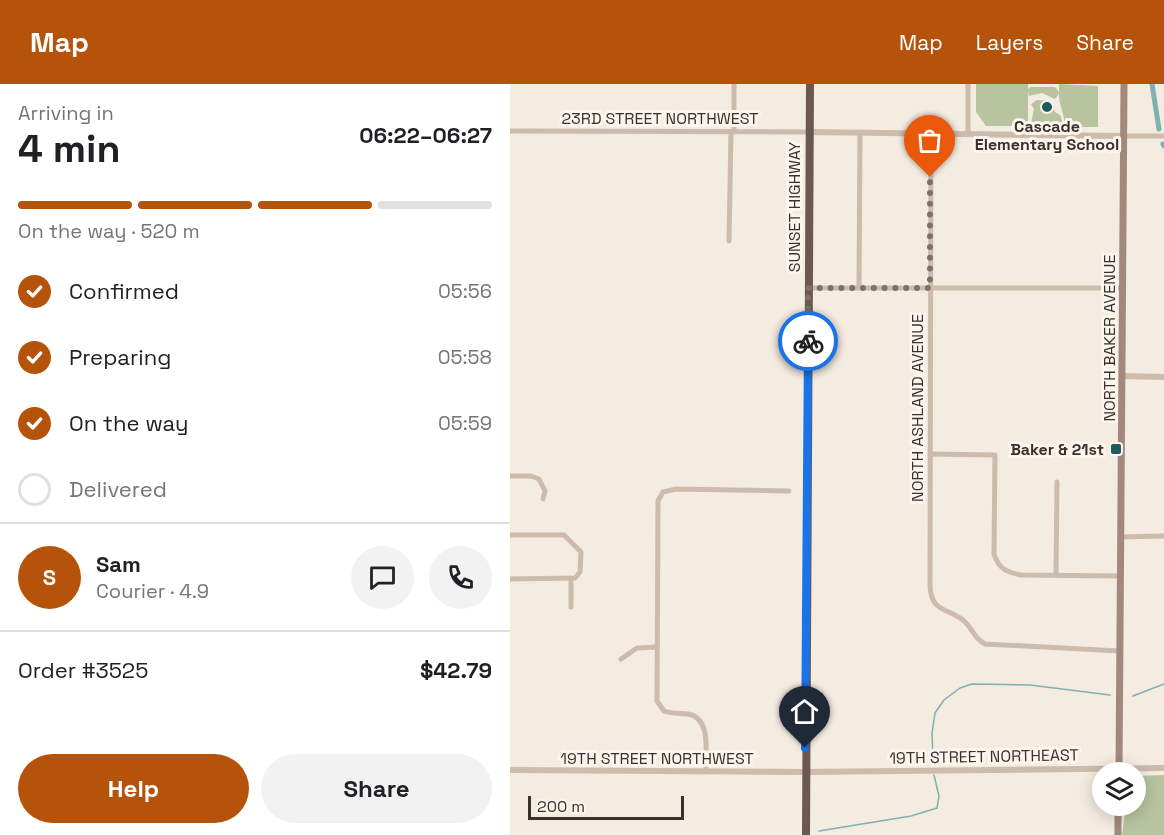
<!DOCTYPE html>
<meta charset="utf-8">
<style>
body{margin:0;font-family:"Space Grotesk",sans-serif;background:#f2f2f2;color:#202124;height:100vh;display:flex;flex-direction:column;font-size:22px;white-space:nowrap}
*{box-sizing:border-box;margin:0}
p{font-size:20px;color:#757577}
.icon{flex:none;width:33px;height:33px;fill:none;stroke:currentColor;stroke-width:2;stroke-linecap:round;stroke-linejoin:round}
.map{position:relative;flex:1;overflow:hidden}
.sheet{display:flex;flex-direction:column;background:#fff;width:510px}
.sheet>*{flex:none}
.buttons{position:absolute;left:582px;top:678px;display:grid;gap:12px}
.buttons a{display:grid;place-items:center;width:54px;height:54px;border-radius:50%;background:#fff;box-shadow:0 3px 15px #0003;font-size:30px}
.scale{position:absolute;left:18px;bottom:15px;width:156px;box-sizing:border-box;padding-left:6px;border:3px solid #3b302b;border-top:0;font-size:16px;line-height:21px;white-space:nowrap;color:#3b302b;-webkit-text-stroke:4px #fbf5ee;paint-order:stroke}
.pin{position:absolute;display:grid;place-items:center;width:51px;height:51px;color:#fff;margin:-62px -26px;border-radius:50% 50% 50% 0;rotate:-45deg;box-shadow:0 0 6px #0007}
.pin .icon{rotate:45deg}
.courier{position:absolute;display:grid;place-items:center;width:60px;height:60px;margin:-30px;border:4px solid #1a73e8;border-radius:50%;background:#fff;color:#222;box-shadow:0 2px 8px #0007}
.headline em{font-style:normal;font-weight:600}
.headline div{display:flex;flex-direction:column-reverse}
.headline{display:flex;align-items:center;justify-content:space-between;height:102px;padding:0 18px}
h1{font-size:39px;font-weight:600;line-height:45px}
.bar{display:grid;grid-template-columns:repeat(4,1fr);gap:9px 6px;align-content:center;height:72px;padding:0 18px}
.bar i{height:8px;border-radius:4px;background:#e0e0e0}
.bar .selected{background:#b45309}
.bar p{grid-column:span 4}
.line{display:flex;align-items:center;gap:15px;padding:0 18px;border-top:2px solid #e0e0e0}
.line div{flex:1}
.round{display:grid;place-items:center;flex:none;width:63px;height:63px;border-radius:32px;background:#f2f2f2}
ol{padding:0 18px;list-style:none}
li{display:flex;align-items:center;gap:18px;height:66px}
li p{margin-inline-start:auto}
li .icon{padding:6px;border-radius:50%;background:#b45309;color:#fff;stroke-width:4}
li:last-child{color:#757577}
li i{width:33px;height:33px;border:3px solid #e0e0e0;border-radius:50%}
.cta{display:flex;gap:12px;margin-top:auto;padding:12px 18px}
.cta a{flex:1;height:69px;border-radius:36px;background:#b45309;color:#fff;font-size:24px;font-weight:600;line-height:69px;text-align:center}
.cta a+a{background:#f2f2f2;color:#202124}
header{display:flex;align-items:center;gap:36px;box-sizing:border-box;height:84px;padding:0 30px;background:#b45309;color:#fff}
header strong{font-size:28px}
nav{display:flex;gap:33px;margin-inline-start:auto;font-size:21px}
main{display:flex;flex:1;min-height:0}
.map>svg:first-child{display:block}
</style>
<header>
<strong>Map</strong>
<nav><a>Map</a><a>Layers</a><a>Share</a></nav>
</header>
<main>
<section class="sheet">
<div class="headline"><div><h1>4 min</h1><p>Arriving in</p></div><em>06:22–06:27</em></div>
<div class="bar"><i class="selected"></i><i class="selected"></i><i class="selected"></i><i></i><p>On the way · 520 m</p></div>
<ol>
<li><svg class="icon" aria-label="check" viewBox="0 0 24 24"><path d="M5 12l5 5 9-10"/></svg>Confirmed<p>05:56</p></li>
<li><svg class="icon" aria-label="check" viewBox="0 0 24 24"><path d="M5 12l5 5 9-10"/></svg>Preparing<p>05:58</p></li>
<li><svg class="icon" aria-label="check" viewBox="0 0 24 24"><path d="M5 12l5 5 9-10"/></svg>On the way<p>05:59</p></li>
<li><i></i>Delivered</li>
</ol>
<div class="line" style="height:108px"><b class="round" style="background:#b45309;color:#fff">S</b><div><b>Sam</b><p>Courier · 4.9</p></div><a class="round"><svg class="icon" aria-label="chat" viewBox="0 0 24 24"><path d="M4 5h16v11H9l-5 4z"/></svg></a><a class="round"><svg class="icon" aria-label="phone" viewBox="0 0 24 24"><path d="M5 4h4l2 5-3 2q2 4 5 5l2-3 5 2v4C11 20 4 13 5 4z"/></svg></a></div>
<div class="line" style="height:78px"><div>Order #3525</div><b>$42.79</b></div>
<div class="cta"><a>Help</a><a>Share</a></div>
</section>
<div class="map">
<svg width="654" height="751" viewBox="0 0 654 751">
<rect width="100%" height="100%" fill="#f4ebe1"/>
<g fill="#b8c4a0">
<path d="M 466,0 L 518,0 L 518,5 L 521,3 L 545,3 L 549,8 L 549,0 L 588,2 L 588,43 L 555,43 C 555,31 549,22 549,10 L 545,15 L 532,9 L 519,12 L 518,8 L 518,42 L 476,42 L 466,28 Z"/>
<polygon points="527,16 541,17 545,28 551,32 552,38 545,42 521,39 524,25 521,20"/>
<polygon points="654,691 654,751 612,751 616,722 626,722 626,692"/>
</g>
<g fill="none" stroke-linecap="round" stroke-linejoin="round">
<g stroke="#7fb0b2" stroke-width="1.5">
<polyline points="623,612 654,600"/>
<polyline points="423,677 422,649 425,629 434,616 450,604 462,600 520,601 600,611"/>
<polyline points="309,747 401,732 427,724 429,712 424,691"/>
</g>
<g stroke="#7fb0b2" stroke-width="5">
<polyline points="642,0 649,45"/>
<polyline points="653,60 654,62"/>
</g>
<g stroke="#cdbbac" stroke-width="5">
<polyline points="224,0 224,48"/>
<polyline points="0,47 299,48"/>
<path d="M 421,49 L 420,501 C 421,528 435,523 453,536 C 462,543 463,554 475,560 L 609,567"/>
<polyline points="458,49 458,0"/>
<polyline points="614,52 654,52"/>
<polyline points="219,157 221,48"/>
<polyline points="299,204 612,204"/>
<polyline points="349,204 350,49"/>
<path d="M 420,370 L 485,371 L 484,470 C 489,485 496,488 511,491 L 611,492"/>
<polyline points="0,392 21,392 29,395 35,407 33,415"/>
<polyline points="0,451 54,451 71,468 70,488 65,494 0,495"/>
<polyline points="611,453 654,452"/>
<polyline points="546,491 547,398"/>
<polyline points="61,523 61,494"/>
<polyline points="111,575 127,564 147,563"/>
<path d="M 196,686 C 195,669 202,634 178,630 C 170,629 162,630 154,627 L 147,617 L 148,417 L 153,408 L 166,405 L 279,407"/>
</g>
<g stroke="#cdbbac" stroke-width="6">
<polyline points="299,48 614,52"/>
<polyline points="612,292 654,293"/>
<polyline points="0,686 295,688 654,684"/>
</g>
<g stroke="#a18a7d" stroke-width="7">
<polyline points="609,688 614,0"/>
<polyline points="608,751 608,722"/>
</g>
<polyline stroke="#6c584f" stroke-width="8" points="296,751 300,0"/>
</g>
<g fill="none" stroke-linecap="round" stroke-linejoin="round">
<polyline stroke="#7c716b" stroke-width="6" stroke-dasharray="0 10.8" points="298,257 298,204 420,204 420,93"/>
<polyline stroke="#1a73e8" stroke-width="8" points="295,664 298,257"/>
</g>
<g fill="#1f5a5e" stroke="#fbf5ee" stroke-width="2">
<circle cx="537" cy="23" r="6"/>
<rect x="600" y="359" width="12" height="12" rx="3"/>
</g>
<g text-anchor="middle" stroke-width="6" stroke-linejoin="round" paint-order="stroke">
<g font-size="16" fill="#3b302b" stroke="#fbf5ee">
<text x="150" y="40">23RD STREET NORTHWEST</text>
<text transform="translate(284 123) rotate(-90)" y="6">SUNSET HIGHWAY</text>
<text transform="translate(599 254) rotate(-90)" y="6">NORTH BAKER AVENUE</text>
<text transform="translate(407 324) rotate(-90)" y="6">NORTH ASHLAND AVENUE</text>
<text transform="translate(474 672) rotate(-1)" y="6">19TH STREET NORTHEAST</text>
<text x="147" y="680">19TH STREET NORTHWEST</text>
</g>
<g font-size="16" font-weight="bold" fill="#3b302b" stroke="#fbf5ee">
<text x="537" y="48">Cascade<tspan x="537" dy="18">Elementary School</tspan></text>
<text x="594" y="371" text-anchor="end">Baker &amp; 21st</text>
</g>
</g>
</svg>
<div class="buttons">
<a><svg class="icon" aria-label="layers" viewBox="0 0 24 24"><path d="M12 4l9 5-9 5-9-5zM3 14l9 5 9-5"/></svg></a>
</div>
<div class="scale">200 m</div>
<div class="pin" style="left:420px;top:93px;background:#ea580c"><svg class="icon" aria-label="bag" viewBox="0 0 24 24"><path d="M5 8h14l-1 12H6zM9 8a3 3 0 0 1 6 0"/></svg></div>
<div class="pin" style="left:295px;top:664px;background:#1f2937"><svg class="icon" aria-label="home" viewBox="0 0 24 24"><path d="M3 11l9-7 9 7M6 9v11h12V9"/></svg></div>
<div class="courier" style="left:298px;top:257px"><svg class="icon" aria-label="bike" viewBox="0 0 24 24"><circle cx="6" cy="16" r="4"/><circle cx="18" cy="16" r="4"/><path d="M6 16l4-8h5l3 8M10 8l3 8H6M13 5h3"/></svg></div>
</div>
</main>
